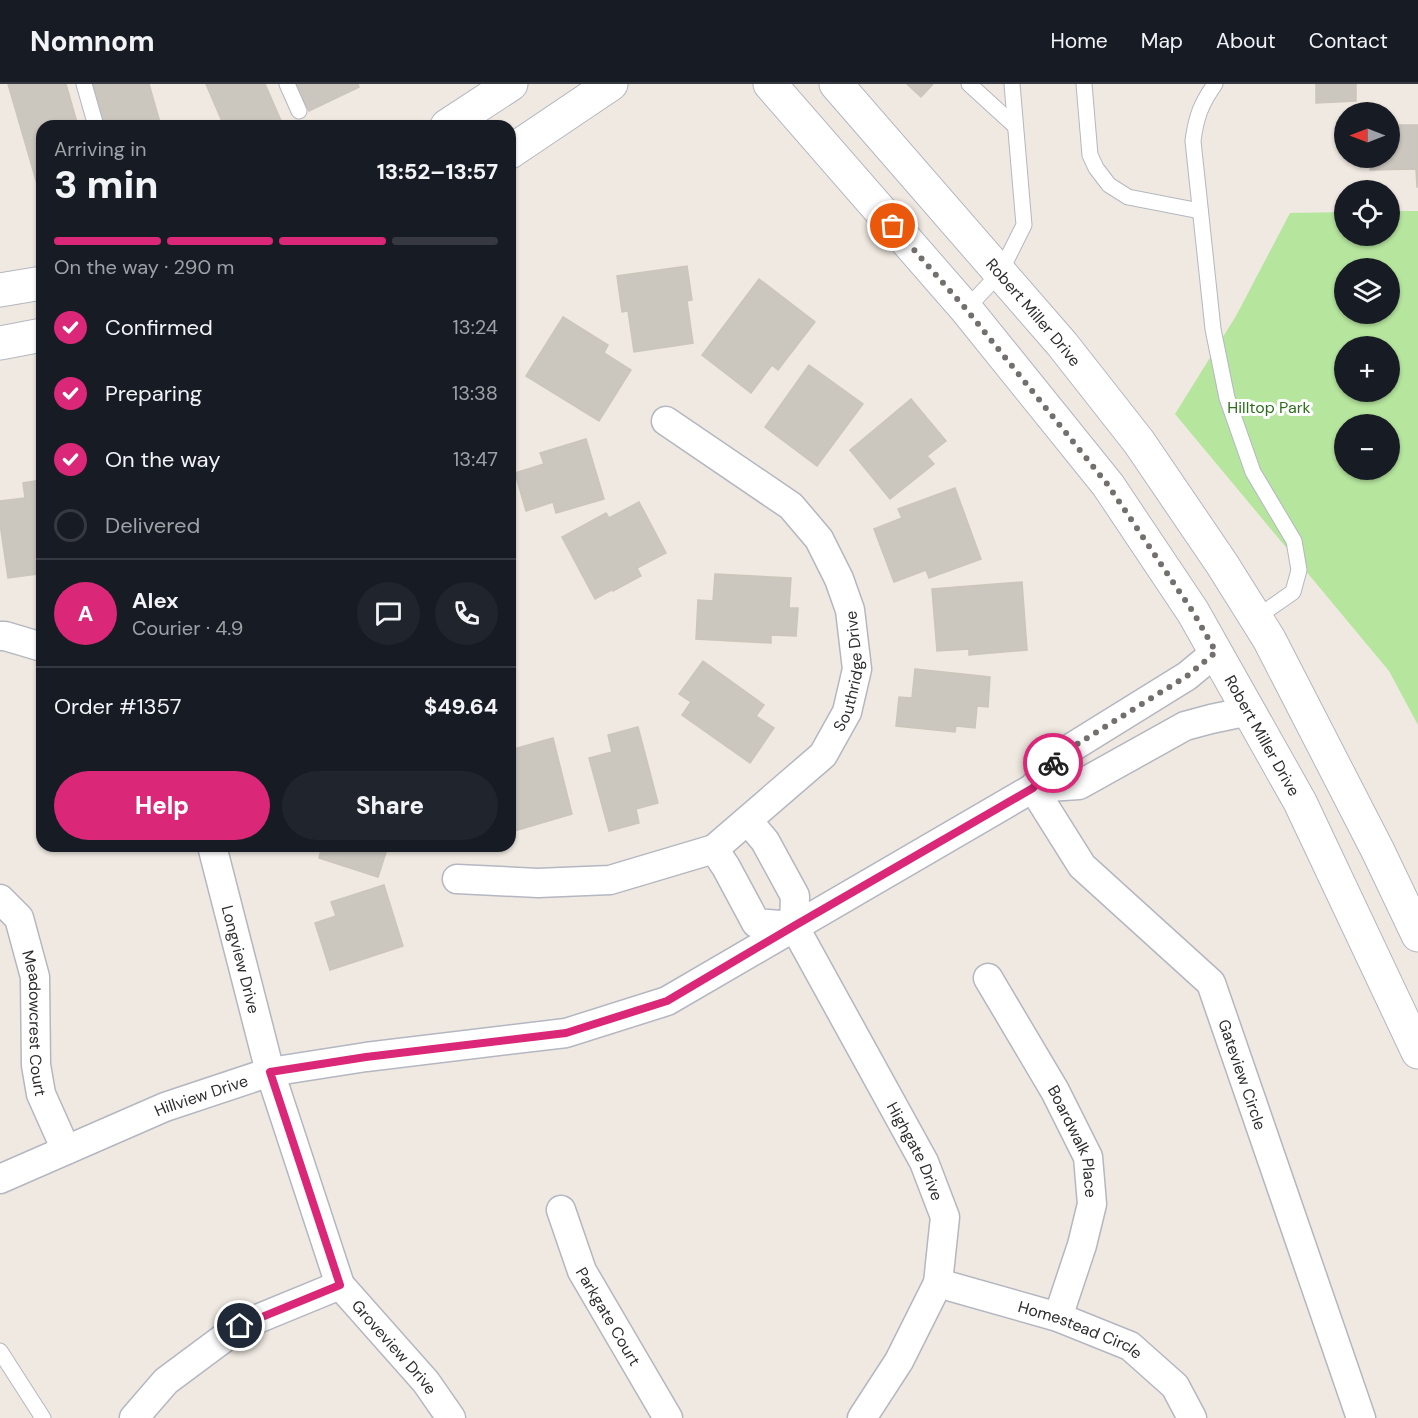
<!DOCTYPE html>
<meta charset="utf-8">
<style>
body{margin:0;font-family:"DM Sans",sans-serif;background:#20242c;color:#f1f3f6;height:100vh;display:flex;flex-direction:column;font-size:22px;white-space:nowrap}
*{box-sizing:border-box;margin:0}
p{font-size:20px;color:#9ea1a6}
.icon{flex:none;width:33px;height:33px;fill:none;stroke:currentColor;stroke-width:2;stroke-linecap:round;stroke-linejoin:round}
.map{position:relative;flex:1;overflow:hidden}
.side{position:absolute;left:36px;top:36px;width:480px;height:732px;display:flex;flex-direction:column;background:#171b24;border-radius:18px;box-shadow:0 2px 4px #0004}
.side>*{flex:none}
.needle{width:39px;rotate:270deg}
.tools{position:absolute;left:1334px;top:18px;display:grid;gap:12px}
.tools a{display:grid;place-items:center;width:66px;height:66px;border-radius:50%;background:#171b24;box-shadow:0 2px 4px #0004;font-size:30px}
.pin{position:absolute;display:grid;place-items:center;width:51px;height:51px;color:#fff;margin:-26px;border:3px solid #fff;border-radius:50%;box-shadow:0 2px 6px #0007}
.courier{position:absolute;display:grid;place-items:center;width:60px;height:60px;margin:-30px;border:4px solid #db2777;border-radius:50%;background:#fff;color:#222;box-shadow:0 2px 8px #0007}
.head em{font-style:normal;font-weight:800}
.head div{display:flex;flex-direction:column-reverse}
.head{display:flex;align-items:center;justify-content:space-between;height:102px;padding:0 18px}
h1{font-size:39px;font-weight:800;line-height:45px}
.bar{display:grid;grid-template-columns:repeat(4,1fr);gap:9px 6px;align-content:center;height:72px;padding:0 18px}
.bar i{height:8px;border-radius:4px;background:#363941}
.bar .active{background:#db2777}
.bar p{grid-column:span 4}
.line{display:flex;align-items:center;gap:15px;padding:0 18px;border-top:2px solid #363941}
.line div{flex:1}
.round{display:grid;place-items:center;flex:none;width:63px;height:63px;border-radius:32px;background:#20242c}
ol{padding:0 18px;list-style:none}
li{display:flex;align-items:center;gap:18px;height:66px}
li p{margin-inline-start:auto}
li .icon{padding:6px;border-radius:50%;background:#db2777;color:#fff;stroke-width:4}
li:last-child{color:#9ea1a6}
li i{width:33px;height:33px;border:3px solid #363941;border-radius:50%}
.cta{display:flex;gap:12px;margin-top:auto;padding:12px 18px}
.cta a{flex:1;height:69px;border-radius:36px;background:#db2777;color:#fff;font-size:24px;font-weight:800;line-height:69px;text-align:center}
.cta a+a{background:#20242c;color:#f1f3f6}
header{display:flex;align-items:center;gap:36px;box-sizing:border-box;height:84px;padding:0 30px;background:#171b24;border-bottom:2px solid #363941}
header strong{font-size:28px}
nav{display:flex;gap:33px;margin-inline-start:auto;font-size:21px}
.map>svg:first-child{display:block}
</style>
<header>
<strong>Nomnom</strong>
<nav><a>Home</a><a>Map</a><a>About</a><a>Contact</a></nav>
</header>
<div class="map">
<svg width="1418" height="1334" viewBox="0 0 1418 1334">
<rect width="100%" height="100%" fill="#efe9e1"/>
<path fill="#b6e59e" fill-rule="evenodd" d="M 1389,127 L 1418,127 L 1418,641 L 1389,587 L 1175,330 L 1236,232 L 1290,129 L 1344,128 L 1344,152 L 1389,152 ZM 1344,184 L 1389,184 L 1389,230 L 1344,230 ZM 1344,262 L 1389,262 L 1389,308 L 1344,308 ZM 1344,340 L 1389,340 L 1389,386 L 1344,386 Z"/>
<g fill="#cbc7bf" stroke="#cbc5ba" stroke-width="1.5">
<polygon points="8,0 66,0 78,42 42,42 42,117"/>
<polygon points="93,0 149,0 161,42 105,42"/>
<polygon points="206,0 265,0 282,39 276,42 224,42"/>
<polygon points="296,0 358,0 359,3 309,27"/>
<polygon points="907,0 933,0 921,13"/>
<polygon points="1316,0 1356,0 1356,17 1316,19"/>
<polygon points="1389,41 1418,41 1418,103 1417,103 1416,85 1370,86 1370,74 1389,74"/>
<polygon points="687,182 692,216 687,217 693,259 634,268 628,227 622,228 617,192"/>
<polygon points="759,195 815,238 778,286 772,281 751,309 702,271"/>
<polygon points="563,233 608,261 604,269 631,286 599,337 526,292"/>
<polygon points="809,281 863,320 817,382 765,343"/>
<polygon points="911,315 946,357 927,372 934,380 890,415 850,366"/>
<polygon points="586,355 604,415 556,429 553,418 526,427 515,389 544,380 540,369"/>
<polygon points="42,396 42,498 39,498 38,490 8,494 0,440 0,417 25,414 23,399"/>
<polygon points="955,404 981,475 929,494 926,486 894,498 874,445 902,434 898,425"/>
<polygon points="639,418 666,469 637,484 641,492 613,507 613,505 595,515 562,453 606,429 609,434"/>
<polygon points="715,490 791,494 789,524 798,524 796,552 771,551 771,559 696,555 698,516 713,517"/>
<polygon points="1022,498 1027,566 969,571 969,565 937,567 932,505"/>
<polygon points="703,577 764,621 756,632 774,644 750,679 682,631 691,618 679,610"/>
<polygon points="915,585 990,593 988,623 977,622 975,644 956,642 955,648 896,642 899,613 912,614"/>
<polygon points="638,643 658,719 636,725 639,739 609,747 589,674 612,668 608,651"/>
<polygon points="553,654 572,730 511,748 510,666"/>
<polygon points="322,762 388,762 378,793 319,774"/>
<polygon points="384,801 403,862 330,886 315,839 336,832 331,818"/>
</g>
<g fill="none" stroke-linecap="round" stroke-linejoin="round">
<defs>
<g id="service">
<polyline points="84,0 96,42"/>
<polyline points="287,0 299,27"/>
<polyline points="969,0 1015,42"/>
<polyline points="1084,0 1090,71 1096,84 1109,101 1128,113 1200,127"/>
<path d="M 1215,0 C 1201,20 1196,33 1193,57 L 1213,245 L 1227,314 L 1253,388 L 1294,457 L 1299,486 L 1293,508 L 1256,534"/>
<polyline points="966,225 1000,189 1024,141 1012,0"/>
<polyline points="0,1267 43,1334"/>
</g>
<g id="minor">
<polyline points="0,552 5,552 42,563"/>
<path id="s1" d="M 1033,704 L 1082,782 L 1211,899 L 1361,1334"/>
<polyline points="1033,704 1079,701 1185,642 1211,635 1249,627"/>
<polyline points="748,737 765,757 795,812 794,842"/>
<path id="s2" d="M 212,762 L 270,988 L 340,1201 L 426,1298 L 451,1334"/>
<polyline points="714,765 726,783 756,839 794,842"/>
<path id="s3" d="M 457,795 L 538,799 L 610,796 L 714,765 L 823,671 L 847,628 L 857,585 L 850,526 L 839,495 L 819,455 L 791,422 L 666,337"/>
<path id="s4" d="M 0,815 L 19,834 L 35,893 L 36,981 L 41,1010 L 66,1066"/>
<path id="s5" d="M 794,842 L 924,1078 L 945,1133 L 938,1199 L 899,1277 L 862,1334"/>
<path id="s6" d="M 988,894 L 1055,1007 L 1088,1073 L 1092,1120 L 1082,1161 L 1058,1233"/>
<path id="s7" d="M 0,1095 L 165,1023 L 270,988 L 366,973 L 566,949 L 667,917 L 1033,704 L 1058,672 L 1187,592 L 1216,568"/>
<path id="s8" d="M 561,1126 L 582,1187 L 668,1334"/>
<path id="s9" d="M 938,1199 L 1058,1233 L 1130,1262 L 1175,1302 L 1192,1334"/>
<polyline points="134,1334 166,1297 240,1242 340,1201"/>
</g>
<g id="secondary">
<path id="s10" d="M 770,0 L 966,225 L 1108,401 L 1193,528 L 1300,718 L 1418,968"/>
<path id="s11" d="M 836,0 L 1062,260 L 1139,358 L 1222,480 L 1269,555 L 1378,767 L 1418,851"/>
<polyline points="447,42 511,0"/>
<polyline points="510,68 611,0"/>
<polyline points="0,206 42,199"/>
<polyline points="0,259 42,251"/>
</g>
</defs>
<use href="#service" stroke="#b4b7c1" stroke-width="17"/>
<use href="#minor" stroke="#b4b7c1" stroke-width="31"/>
<use href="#secondary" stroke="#b4b7c1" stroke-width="35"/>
<use href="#service" stroke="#fff" stroke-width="15"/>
<use href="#minor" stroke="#fff" stroke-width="28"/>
<use href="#secondary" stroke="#fff" stroke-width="33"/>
</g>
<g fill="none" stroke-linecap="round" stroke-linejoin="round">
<polyline stroke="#726f6d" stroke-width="6" stroke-dasharray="0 10.8" points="893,142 966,225 1108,401 1193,528 1216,568 1187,592 1058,672 1053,679"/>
<polyline stroke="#db2777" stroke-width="8" points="240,1242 340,1201 270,988 366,973 566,949 667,917 794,842 1033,704 1053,679"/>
</g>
<g text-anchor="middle" stroke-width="6" stroke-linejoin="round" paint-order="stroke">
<g font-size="16" fill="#2e2e2e" stroke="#fff">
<text dy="6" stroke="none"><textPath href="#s11" startOffset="302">Robert Miller Drive</textPath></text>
<text dy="6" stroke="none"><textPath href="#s3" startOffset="496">Southridge Drive</textPath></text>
<text dy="6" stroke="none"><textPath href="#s10" startOffset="819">Robert Miller Drive</textPath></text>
<text dy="6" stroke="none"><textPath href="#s2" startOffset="117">Longview Drive</textPath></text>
<text dy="6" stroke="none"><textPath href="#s4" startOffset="134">Meadowcrest Court</textPath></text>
<text dy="6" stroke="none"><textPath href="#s1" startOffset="363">Gateview Circle</textPath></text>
<text dy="6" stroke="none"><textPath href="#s7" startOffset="218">Hillview Drive</textPath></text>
<text dy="6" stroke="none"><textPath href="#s6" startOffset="186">Boardwalk Place</textPath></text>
<text dy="6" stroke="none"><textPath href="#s5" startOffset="256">Highgate Drive</textPath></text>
<text dy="6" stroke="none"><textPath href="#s8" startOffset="117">Parkgate Court</textPath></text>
<text dy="6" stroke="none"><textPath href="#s9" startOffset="150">Homestead Circle</textPath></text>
<text dy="6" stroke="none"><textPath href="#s2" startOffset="540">Groveview Drive</textPath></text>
</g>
<g font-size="16" fill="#2c6e1b" stroke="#fff">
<text x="1269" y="329">Hilltop Park</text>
</g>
</g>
</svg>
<div class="tools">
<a><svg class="needle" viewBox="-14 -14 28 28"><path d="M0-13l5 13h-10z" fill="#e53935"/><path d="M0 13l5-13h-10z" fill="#9ea1a6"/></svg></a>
<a><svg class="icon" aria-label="locate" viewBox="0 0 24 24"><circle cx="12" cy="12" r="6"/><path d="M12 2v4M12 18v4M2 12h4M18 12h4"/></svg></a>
<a><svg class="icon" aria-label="layers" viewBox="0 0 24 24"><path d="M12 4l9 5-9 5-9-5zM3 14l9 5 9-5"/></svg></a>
<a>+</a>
<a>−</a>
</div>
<div class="pin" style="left:893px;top:142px;background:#ea580c"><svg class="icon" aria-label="bag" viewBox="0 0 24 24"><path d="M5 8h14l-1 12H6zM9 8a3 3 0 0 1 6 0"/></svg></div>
<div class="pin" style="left:240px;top:1242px;background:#1f2937"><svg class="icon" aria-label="home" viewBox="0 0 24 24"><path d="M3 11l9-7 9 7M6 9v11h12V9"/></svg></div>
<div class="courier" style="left:1053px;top:679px"><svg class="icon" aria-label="bike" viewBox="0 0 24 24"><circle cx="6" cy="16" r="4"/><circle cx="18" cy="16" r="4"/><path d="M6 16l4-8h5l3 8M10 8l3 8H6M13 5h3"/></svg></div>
<section class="side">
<div class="head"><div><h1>3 min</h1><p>Arriving in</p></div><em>13:52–13:57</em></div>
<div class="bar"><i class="active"></i><i class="active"></i><i class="active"></i><i></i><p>On the way · 290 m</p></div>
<ol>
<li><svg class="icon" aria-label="check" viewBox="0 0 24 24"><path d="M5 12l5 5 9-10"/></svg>Confirmed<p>13:24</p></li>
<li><svg class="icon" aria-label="check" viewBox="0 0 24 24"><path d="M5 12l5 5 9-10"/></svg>Preparing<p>13:38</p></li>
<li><svg class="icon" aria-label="check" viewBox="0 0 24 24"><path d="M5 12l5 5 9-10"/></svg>On the way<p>13:47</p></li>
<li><i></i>Delivered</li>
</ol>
<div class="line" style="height:108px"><b class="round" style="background:#db2777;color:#fff">A</b><div><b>Alex</b><p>Courier · 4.9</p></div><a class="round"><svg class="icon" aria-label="chat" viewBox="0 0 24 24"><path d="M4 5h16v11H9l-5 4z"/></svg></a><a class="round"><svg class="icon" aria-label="phone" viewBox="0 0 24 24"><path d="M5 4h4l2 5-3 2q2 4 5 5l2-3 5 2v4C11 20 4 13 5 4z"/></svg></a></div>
<div class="line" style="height:78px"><div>Order #1357</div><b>$49.64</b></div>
<div class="cta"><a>Help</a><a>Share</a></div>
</section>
</div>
